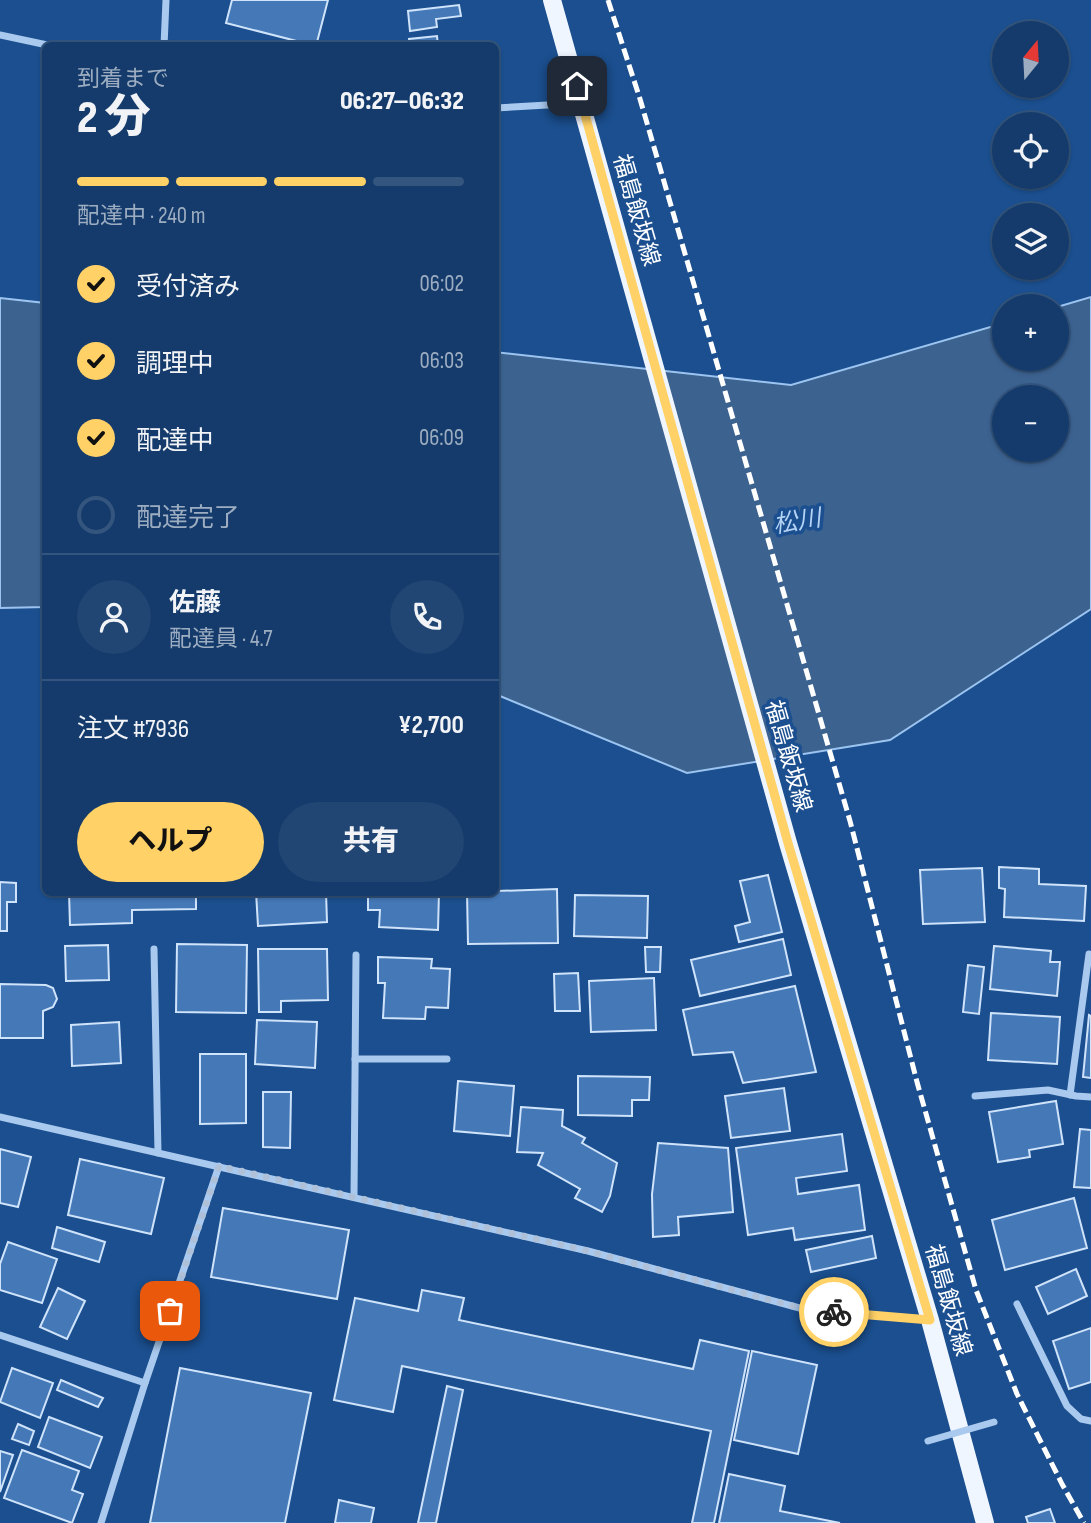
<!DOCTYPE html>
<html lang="ja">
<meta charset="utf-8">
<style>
body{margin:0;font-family:"Sofia Sans Condensed","Noto Sans JP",sans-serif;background:#214673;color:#f1f3f6;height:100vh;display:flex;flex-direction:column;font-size:26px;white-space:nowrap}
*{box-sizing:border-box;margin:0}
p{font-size:23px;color:#9dadc1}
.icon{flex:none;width:38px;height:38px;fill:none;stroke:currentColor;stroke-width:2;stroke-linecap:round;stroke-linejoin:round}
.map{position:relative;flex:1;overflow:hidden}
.panel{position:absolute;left:42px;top:42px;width:457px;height:854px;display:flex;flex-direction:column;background:#143b6b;border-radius:10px;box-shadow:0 2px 5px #0004,0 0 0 2px #33557e}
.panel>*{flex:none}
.needle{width:46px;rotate:18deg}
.tools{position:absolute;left:992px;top:21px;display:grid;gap:14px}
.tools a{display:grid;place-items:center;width:77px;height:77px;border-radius:50%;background:#143b6b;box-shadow:0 2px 5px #0004,0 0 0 2px #33557e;font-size:35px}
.pin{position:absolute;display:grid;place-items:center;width:60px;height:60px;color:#fff;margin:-30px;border-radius:14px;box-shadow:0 4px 10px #0006}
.courier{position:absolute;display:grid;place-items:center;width:70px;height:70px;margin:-35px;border:5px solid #ffd166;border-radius:50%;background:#fff;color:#222;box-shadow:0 2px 9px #0007}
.summary em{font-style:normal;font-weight:800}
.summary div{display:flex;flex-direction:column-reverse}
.summary{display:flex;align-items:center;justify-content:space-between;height:119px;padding:0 35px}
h1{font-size:46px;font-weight:800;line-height:52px}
.bar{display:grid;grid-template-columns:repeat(4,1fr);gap:10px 7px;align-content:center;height:84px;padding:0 35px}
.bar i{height:9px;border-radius:5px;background:#33557e}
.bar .active{background:#ffd166}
.bar p{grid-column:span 4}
.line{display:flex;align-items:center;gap:18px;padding:0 35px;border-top:2px solid #33557e}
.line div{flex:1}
.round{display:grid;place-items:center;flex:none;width:74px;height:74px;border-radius:37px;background:#214673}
ol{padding:0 35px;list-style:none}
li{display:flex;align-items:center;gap:21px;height:77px}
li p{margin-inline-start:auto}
li .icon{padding:7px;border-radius:50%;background:#ffd166;color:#111;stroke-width:4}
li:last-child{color:#9dadc1}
li i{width:38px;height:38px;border:4px solid #33557e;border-radius:50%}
.primary-button{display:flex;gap:14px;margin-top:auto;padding:14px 35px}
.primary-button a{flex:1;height:80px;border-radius:42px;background:#ffd166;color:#111;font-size:28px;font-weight:800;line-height:80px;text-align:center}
.primary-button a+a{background:#214673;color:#f1f3f6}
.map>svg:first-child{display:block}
</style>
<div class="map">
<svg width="1091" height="1523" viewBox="0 0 1091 1523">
<rect width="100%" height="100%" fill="#1b4f8f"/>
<g fill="#3c6290" stroke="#9cc4f0" stroke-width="2" fill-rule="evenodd">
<path d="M 1091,297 L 1091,609 L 890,740 L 687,773 L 495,694 L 495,352 L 791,385 L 1004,323 L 1004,359 L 1057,359 L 1057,307 ZM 1004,397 L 1057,397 L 1057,450 L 1004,450 Z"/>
<polygon points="0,298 45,303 45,607 0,608"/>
</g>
<g fill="#4478b7" stroke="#cfe3fa" stroke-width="2">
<polygon points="232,0 328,0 316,46 226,23"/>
<polygon points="459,5 461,16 436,19 437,27 410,31 408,11"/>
<polygon points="437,36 438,46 410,46 409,39"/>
<polygon points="999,867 1039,869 1039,884 1086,886 1084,921 1004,917 1005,889 999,888"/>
<polygon points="982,868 985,922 923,924 920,870"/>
<polygon points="768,875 782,932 739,942 735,926 750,922 740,881"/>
<polygon points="0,882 16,883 16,902 7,902 7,931 0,931"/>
<polygon points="557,889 558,943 468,944 467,892"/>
<polygon points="69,892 196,892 196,909 132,910 132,923 70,925"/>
<polygon points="256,892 326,892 327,922 258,926"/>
<polygon points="368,892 439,892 438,930 379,927 380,910 368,910"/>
<polygon points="575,895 648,896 647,938 574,936"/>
<polygon points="783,939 791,975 700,996 691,960"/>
<polygon points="177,944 247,945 246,1013 176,1012"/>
<polygon points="108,945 109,980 66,981 65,946"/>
<polygon points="994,946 1051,951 1050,962 1060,962 1057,996 990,989"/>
<polygon points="645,947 661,947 660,972 646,972"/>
<polygon points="258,949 327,949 328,1000 281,1001 281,1012 259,1012"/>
<polygon points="378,957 432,959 431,968 450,969 448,1008 426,1007 425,1019 383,1018 385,983 378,983"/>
<polygon points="968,965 984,967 979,1014 963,1012"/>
<polygon points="578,973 580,1011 555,1011 554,974"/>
<polygon points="654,978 656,1030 591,1032 589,981"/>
<polygon points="0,984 46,985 53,988 57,999 53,1007 43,1011 43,1038 0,1038"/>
<polygon points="795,986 816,1072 743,1083 733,1052 693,1055 683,1010"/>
<polygon points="991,1013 1060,1017 1057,1064 988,1060"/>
<polygon points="1089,1015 1091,1016 1091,1078 1083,1077"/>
<polygon points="257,1020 317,1022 315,1068 255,1064"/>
<polygon points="119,1022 121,1063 72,1066 71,1025"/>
<polygon points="200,1054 246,1054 246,1123 200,1124"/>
<polygon points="578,1076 650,1077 649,1100 632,1100 632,1116 578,1115"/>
<polygon points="458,1081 514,1086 510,1136 454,1131"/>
<polygon points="784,1088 790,1131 731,1138 725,1096"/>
<polygon points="263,1092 291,1092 290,1148 263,1147"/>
<polygon points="1056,1101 1063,1144 1029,1150 1030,1157 998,1162 989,1112"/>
<polygon points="521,1107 563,1110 562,1126 585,1138 582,1143 617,1163 610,1196 602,1212 575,1198 580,1189 538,1165 543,1153 517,1152"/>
<polygon points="1080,1129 1091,1130 1091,1188 1074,1187"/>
<polygon points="842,1134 847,1171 796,1178 798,1194 859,1185 865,1230 795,1240 793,1228 748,1235 736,1148"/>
<polygon points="658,1143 728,1148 733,1212 678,1217 679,1235 653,1237 652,1194"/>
<polygon points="0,1149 31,1157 18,1207 0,1203"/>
<polygon points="80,1159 164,1178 151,1234 68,1215"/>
<polygon points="1074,1198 1087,1248 1005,1270 992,1220"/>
<polygon points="223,1208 349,1230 337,1299 211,1277"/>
<polygon points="57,1227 105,1242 99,1262 52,1248"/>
<polygon points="872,1236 876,1258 811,1272 806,1250"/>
<polygon points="8,1242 57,1259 42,1303 0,1290 0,1264"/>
<polygon points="1076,1269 1087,1296 1048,1314 1036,1287"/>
<polygon points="58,1288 85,1301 67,1339 40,1327"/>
<polygon points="422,1290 464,1298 459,1320 693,1369 700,1340 749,1351 714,1523 692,1523 711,1431 402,1366 393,1412 334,1400 355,1298 418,1311"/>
<polygon points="1091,1328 1091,1382 1069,1389 1053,1341"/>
<polygon points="752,1351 817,1365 798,1454 734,1440"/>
<polygon points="12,1368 53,1383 40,1418 0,1402"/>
<polygon points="180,1368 311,1393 285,1523 150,1523"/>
<polygon points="61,1380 103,1398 98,1407 57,1390"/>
<polygon points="447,1386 463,1390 436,1523 418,1523"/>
<polygon points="49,1417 102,1437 90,1468 38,1447"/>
<polygon points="18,1424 34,1431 29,1445 12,1439"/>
<polygon points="22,1450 79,1471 72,1490 83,1494 72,1523 4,1498"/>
<polygon points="0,1451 13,1455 0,1492"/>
<polygon points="729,1474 785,1486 780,1511 840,1523 719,1523"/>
<polygon points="339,1500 374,1508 371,1523 335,1523"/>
<polygon points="1050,1509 1055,1523 1028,1523 1026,1517"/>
</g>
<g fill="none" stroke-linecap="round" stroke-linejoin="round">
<g stroke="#a9c9ee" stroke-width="7">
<polyline points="0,35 52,46"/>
<polyline points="164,46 166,0"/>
<polyline points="495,108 582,103"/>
<polyline points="154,949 158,1153"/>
<polyline points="355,1059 447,1059"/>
<polyline points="1070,1095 1089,954"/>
<polyline points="975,1096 1048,1090 1076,1096 1091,1097"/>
<polyline points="0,1117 588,1251 807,1310 929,1320"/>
<polyline points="354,1197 356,955"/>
<polyline points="1017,1304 1067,1406 1081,1419 1091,1421"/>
<polyline points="0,1335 145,1383"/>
<polyline points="101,1523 145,1383 219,1166"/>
</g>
<polyline stroke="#f0f6ff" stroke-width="18" points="552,0 788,843 930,1320 985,1523"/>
<polyline stroke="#fff" stroke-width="5" stroke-dasharray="12 5" stroke-linecap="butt" points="608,0 640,99 850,821 917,1082 976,1290 1017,1394 1062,1484 1084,1523"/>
<polyline stroke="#a9c9ee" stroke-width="7" points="928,1441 994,1422"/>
</g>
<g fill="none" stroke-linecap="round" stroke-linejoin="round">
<polyline stroke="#afc1d8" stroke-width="7" stroke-dasharray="0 12.6" points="170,1311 219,1166 588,1251 807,1310 834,1312"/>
<polyline stroke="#ffd166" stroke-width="9" points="577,86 788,843 930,1320 834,1312"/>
</g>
<g text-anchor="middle" stroke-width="7" stroke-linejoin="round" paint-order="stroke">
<g font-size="23" fill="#fff" stroke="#1b4f8f">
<text transform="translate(637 210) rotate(74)" y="8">福島飯坂線</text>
<text transform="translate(789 756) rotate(74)" y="8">福島飯坂線</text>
<text transform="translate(949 1300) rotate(74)" y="8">福島飯坂線</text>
</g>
<g font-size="24" font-style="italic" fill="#b5d3f5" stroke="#1b4f8f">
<text transform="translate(797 521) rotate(-9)" y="8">松川</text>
</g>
</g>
</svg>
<div class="tools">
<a><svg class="needle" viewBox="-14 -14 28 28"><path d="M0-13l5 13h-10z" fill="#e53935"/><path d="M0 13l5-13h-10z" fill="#9dadc1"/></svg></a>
<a><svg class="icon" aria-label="locate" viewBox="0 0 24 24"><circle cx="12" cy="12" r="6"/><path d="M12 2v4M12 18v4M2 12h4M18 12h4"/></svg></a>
<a><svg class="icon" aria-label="layers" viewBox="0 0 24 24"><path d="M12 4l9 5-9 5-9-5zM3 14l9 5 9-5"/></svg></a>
<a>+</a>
<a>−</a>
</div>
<div class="pin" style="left:170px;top:1311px;background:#ea580c"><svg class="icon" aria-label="bag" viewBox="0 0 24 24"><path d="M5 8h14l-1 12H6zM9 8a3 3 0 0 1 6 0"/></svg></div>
<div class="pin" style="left:577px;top:86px;background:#1f2937"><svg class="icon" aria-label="home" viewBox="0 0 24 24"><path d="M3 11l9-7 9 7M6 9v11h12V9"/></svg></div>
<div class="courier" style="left:834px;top:1312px"><svg class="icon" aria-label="bike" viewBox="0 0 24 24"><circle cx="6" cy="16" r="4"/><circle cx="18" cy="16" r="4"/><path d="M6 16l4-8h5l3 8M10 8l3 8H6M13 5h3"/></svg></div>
<section class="panel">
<div class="summary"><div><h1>2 分</h1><p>到着まで</p></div><em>06:27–06:32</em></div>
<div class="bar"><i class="active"></i><i class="active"></i><i class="active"></i><i></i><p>配達中 · 240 m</p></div>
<ol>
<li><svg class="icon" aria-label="check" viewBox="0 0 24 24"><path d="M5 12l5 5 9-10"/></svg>受付済み<p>06:02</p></li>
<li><svg class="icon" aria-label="check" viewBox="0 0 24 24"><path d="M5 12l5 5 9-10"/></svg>調理中<p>06:03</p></li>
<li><svg class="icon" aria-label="check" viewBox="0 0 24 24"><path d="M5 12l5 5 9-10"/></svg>配達中<p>06:09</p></li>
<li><i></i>配達完了</li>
</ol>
<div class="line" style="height:126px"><a class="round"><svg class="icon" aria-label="person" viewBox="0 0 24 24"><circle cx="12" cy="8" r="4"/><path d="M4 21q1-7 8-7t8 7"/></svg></a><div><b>佐藤</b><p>配達員 · 4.7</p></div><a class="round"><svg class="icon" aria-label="phone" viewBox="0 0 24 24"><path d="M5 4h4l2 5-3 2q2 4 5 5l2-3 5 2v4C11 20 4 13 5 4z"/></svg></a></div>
<div class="line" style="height:91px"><div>注文 #7936</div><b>¥2,700</b></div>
<div class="primary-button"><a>ヘルプ</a><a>共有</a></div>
</section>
</div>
